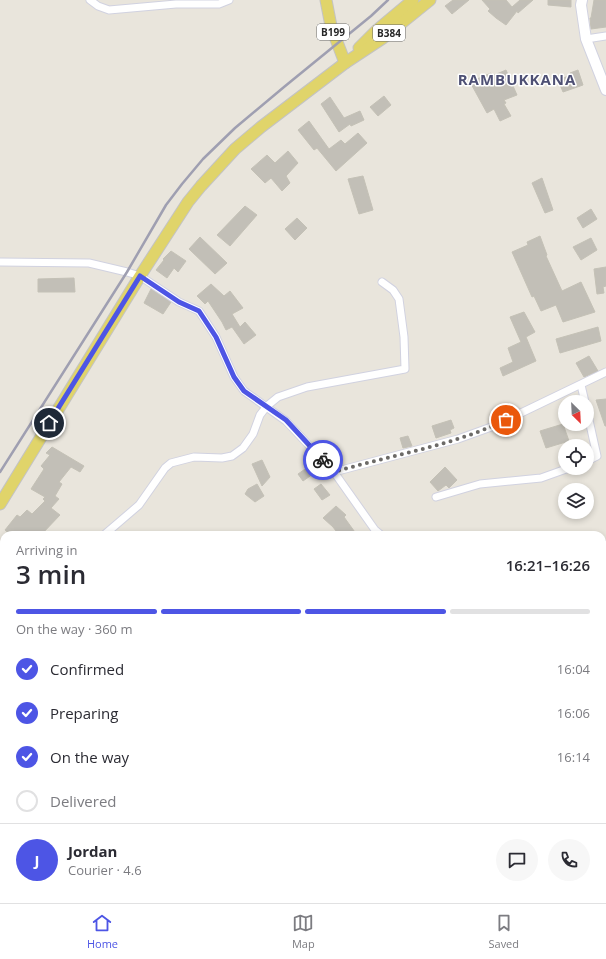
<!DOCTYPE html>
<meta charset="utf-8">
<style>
body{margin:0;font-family:"Open Sans",sans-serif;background:#f7f7f7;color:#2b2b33;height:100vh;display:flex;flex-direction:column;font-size:15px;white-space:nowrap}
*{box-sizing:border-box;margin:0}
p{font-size:13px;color:#7c7c81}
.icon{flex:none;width:22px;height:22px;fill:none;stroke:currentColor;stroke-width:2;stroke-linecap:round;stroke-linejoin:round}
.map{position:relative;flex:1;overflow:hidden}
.sheet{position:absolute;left:0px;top:531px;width:606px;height:372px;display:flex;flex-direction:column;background:#fff;border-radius:12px 12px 0 0;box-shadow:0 2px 6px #0003}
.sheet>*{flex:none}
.needle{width:26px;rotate:156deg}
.controls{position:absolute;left:558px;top:395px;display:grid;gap:8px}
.controls a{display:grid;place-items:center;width:36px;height:36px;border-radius:50%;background:#fff;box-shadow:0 2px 6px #0003;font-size:20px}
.pin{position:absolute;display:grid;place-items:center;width:34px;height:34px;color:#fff;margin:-17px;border:2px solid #fff;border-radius:50%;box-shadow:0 1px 4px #0007}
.courier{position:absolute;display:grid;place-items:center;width:40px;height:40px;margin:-20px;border:3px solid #4d55e5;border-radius:50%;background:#fff;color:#222;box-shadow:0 1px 5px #0007}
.overview em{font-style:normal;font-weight:600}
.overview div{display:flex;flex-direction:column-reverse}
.overview{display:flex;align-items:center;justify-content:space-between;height:68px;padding:0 16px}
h1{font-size:26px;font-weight:600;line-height:30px}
.bar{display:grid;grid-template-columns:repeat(4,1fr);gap:6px 4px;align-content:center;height:48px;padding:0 16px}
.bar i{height:5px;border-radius:3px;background:#e1e1e2}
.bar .active{background:#4d55e5}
.bar p{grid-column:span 4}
.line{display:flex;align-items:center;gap:10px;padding:0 16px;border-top:1px solid #e1e1e2}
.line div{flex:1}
.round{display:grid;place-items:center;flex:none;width:42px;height:42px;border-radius:21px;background:#f7f7f7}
ol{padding:0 16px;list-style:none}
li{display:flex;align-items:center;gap:12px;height:44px}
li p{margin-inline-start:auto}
li .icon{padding:4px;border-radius:50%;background:#4d55e5;color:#fff;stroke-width:4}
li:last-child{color:#7c7c81}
li i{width:22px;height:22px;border:2px solid #e1e1e2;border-radius:50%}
.dock{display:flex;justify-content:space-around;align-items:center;height:56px;border-top:1px solid #e1e1e2;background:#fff;font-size:11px;color:#7c7c81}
.dock a{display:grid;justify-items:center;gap:2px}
.dock .active{color:#4d55e5}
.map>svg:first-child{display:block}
</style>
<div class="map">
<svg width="606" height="903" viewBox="0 0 606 903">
<rect width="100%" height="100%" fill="#e9e5dc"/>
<g fill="#c2bfb7" stroke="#c4c1b6">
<polygon points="453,0 469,0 452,14 445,6"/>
<polygon points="482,0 506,0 512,7 520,0 533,0 518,13 517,11 506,25 496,18 488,11 490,9"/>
<polygon points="548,0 571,0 571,7 548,5"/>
<polygon points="594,0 606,0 606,27 591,29 590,18 591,18"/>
<polygon points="506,70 517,95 504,100 506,103 504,104 511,116 500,121 494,109 487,113 470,82 491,73 492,76"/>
<polygon points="578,70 583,85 563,92 558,80 571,75 570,73"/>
<polygon points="384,96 391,105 378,116 370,107"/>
<polygon points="330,97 344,118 360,111 364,120 351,126 350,124 339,132 321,104"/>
<polygon points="309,121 329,149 341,140 345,144 358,133 367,143 336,171 317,148 314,150 298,130"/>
<polygon points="288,151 298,163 286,176 290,183 282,191 271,178 265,183 251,169 267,155 275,163"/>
<polygon points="363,176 373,210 359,214 348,179"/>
<polygon points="542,178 553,210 545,213 532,183"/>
<polygon points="245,206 257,215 230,246 217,235"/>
<polygon points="591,209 597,219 583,228 577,218"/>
<polygon points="297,218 307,228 295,240 285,229"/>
<polygon points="540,236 547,255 546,256 562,291 581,282 595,312 563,322 556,305 541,311 534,296 532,297 512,252 528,245 527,242"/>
<polygon points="200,237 227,263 215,274 189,249"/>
<polygon points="591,238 597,250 581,260 573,247"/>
<polygon points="171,251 186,261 178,272 174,268 167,278 156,270 164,260 163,259"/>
<polygon points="606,267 606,286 603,287 604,293 597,294 594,269"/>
<polygon points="74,278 75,292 38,292 38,279"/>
<polygon points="211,284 224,296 230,291 243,308 232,314 240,327 245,322 256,335 244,344 232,327 226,330 222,322 208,301 205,304 197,296"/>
<polygon points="151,289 171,302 163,314 144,303"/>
<polygon points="524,312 535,332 526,337 536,361 503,376 500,368 513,362 508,348 521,342 510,317"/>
<polygon points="598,327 601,341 560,353 556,339"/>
<polygon points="589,356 598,371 584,377 576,363"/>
<polygon points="606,399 606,426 605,426 596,400"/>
<polygon points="451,420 454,428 450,430 451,433 436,438 432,426"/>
<polygon points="563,424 569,441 546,448 540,431"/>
<polygon points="408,436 412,446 403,448 400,438"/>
<polygon points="52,447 84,466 80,472 71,467 59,482 62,484 55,496 59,499 51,508 60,515 41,535 11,535 5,530 17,515 20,517 27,510 32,514 45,501 43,499 45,497 31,489 44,469 41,466 50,455 46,453"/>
<polygon points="262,460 270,477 262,486 252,464"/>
<polygon points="308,467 313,474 303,481 298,474"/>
<polygon points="445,467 457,480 449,488 446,485 438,491 430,482"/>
<polygon points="257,484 264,496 255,502 245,494 248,489"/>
<polygon points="321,484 330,495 322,500 314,489"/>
<polygon points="336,506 346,515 344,517 357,535 339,535 333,527 323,518"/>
</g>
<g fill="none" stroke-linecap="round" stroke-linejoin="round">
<defs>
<g id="street">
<polyline points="90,0 98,6 109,10 176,4 219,4 229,0"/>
<polyline points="586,39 606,36"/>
<polyline points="0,262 89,263 127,272 140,276 179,302 199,311 216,337 234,377 244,391 286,421 334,472 375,530 381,535"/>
<polyline points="581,385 585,402"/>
<polyline points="587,411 597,456 587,461"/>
<polyline points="334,472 458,439 494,426 606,372"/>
<polyline points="436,497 480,484 541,478 569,468"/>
<polyline points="104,535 139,505 165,468 171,463 194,457 222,458 232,456 243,448 253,434 260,415 267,406 278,397 307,387 405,369 404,337 399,299 393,290 382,282"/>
<polyline points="0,584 4,587"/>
<polyline points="0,832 4,838"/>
<polyline points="602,872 606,876"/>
<polyline points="23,903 27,899"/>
<polyline points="204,903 206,899"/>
</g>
<g id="secondary">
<polyline points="582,0 581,5 586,39 606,90"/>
<polyline points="602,548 606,546"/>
<polyline points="602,718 606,723"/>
</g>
<g id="primary">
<polyline points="326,0 331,26 345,63"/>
<polyline points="359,48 376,31 413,0"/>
<polyline points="0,504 140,276 188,202 201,186 235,149 261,127 345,63 383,38 430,0"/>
</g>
</defs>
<use href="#street" stroke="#d1d2e0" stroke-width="9"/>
<use href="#secondary" stroke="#d1d2e0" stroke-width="12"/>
<use href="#primary" stroke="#c3c3c3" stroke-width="13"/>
<use href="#street" stroke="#fff" stroke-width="7"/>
<use href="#secondary" stroke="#fff" stroke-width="10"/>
<use href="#primary" stroke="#e0d46a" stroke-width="11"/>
<polyline stroke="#9f9fb1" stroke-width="2.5" points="0,472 127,272 166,205 182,184 203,159 235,128 284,87 371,16 388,0"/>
</g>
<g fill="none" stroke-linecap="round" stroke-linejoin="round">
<path stroke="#6c6a67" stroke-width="4" stroke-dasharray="0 7.2" d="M 323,460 L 334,472 C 391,455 452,446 506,420"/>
<polyline stroke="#4d55e5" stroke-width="5" points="49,423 140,276 179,302 199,311 216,337 234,377 244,391 286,420 323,460"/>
</g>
<g text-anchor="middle" stroke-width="3" stroke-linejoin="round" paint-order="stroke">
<g fill="#fff" stroke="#686868" stroke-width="1">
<rect x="317" y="24" width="32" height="16" rx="3"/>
<rect x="373" y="25" width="32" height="16" rx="3"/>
</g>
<g font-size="10" font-weight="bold" fill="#282828">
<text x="333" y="36">B199</text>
<text x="389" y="37">B384</text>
</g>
<g font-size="15" font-weight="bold" letter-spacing="1" fill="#4e5074" stroke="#fff">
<text x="517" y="85">RAMBUKKANA</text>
</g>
</g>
</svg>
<div class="controls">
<a><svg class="needle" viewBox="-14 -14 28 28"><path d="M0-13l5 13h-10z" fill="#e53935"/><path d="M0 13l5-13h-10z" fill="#7c7c81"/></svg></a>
<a><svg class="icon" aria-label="locate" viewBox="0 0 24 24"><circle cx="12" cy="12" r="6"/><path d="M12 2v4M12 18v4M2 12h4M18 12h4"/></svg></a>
<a><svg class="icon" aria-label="layers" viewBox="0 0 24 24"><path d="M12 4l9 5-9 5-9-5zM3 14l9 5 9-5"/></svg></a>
</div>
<div class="pin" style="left:506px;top:420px;background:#ea580c"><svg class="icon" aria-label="bag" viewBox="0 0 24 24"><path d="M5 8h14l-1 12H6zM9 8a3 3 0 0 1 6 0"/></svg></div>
<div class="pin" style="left:49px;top:423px;background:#1f2937"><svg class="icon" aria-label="home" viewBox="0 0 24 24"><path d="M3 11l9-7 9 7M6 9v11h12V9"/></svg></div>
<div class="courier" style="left:323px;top:460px"><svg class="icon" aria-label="bike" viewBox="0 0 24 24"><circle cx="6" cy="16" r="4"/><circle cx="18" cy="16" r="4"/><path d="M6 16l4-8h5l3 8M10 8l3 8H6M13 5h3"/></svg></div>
<section class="sheet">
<div class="overview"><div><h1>3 min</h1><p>Arriving in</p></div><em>16:21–16:26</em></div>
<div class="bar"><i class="active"></i><i class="active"></i><i class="active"></i><i></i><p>On the way · 360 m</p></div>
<ol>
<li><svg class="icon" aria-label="check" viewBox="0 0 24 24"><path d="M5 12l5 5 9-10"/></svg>Confirmed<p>16:04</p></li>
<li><svg class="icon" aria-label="check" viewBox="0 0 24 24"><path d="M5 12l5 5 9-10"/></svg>Preparing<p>16:06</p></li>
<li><svg class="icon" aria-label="check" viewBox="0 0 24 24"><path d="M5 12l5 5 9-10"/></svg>On the way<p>16:14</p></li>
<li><i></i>Delivered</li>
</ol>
<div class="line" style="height:72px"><b class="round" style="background:#4d55e5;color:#fff">J</b><div><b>Jordan</b><p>Courier · 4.6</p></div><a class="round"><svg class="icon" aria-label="chat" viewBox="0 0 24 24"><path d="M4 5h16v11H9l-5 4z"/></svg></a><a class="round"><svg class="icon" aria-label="phone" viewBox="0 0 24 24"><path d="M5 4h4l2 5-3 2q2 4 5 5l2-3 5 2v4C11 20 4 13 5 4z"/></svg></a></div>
</section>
</div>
<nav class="dock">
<a class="active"><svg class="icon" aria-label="home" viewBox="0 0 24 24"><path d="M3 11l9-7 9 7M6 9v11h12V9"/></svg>Home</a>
<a><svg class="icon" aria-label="map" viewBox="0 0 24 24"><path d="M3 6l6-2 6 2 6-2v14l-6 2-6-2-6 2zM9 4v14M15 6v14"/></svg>Map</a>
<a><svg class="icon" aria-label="saved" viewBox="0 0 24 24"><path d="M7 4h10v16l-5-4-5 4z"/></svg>Saved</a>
</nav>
